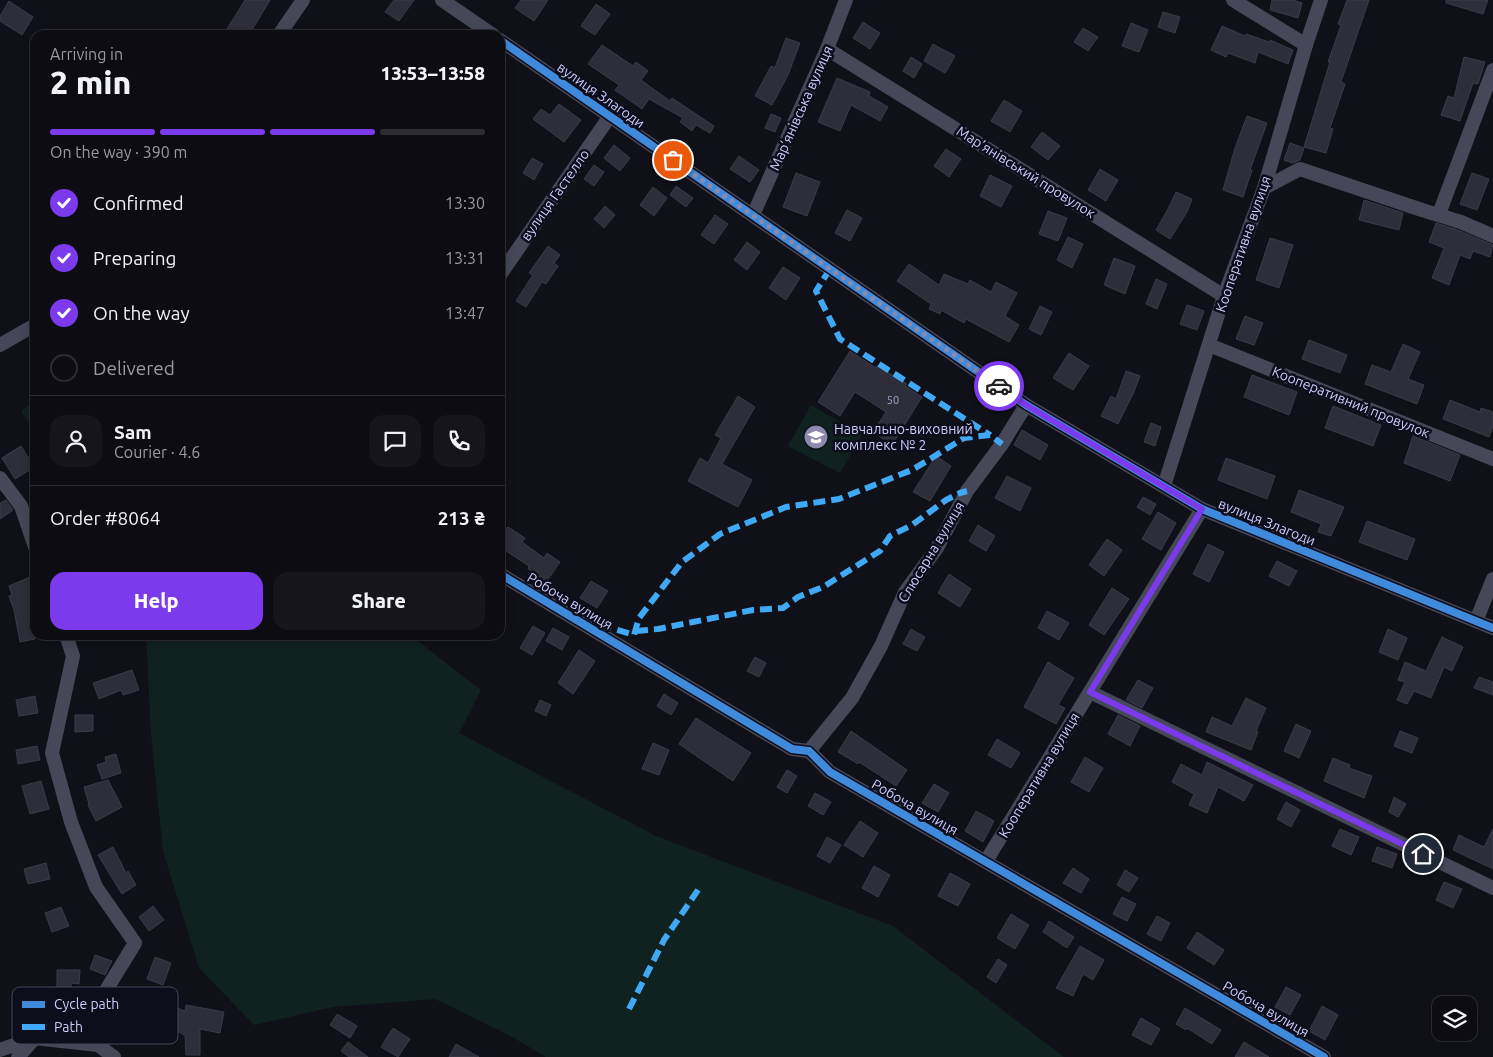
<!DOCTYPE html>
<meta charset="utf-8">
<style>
body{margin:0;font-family:Ubuntu,sans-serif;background:#15151b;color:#f1f3f6;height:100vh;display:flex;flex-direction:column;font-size:19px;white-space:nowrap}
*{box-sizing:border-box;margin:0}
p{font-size:16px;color:#9a9b9f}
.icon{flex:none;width:28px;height:28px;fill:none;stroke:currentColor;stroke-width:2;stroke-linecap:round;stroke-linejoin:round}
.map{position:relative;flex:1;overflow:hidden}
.panel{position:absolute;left:30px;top:30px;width:475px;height:610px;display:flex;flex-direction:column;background:#0c0c12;border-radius:15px;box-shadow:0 2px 12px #0003,0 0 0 1px #2c2c32}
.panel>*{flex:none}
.fabs{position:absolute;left:1432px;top:996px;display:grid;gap:10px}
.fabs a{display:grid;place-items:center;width:45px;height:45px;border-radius:10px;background:#0c0c12;box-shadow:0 2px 12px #0003,0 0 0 1px #2c2c32;font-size:25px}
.pin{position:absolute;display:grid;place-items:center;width:42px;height:42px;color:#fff;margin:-21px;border:2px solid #fff;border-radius:50%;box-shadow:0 1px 5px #0007}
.courier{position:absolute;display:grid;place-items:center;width:50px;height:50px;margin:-25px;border:4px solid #7c3aed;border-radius:50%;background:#fff;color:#222;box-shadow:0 1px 6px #0007}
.head em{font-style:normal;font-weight:800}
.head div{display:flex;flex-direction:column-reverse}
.head{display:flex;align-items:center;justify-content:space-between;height:85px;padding:0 20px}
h1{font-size:32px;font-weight:800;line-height:38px}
.bar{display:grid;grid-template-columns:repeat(4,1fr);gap:8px 5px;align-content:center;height:60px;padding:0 20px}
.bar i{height:6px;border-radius:4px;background:#2c2c32}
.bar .selected{background:#7c3aed}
.bar p{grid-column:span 4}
.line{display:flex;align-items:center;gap:12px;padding:0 20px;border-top:1px solid #2c2c32}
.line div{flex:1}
.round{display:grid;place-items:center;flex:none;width:52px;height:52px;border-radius:15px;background:#15151b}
ol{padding:0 20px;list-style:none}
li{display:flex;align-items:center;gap:15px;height:55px}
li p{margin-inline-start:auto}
li .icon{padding:5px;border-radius:50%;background:#7c3aed;color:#fff;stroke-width:4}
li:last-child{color:#9a9b9f}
li i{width:28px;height:28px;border:2px solid #2c2c32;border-radius:50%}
.cta{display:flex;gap:10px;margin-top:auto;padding:10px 20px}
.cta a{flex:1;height:58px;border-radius:15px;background:#7c3aed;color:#fff;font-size:20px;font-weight:800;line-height:58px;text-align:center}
.cta a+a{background:#15151b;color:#f1f3f6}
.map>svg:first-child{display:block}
</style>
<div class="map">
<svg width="1493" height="1057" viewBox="0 0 1493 1057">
<rect width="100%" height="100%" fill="#101018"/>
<g fill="#102220">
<polygon points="35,400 35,430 21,411"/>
<polygon points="811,405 862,435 840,473 788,446"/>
<polygon points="146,635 410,635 481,690 459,733 656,836 893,926 1064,1057 546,1057 507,1034 435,999 333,1007 254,1025 199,968 163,851 151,733"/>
</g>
<g fill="#2e2e3a" stroke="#3b3a4c">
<polygon points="245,0 270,0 249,35 237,35 227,29"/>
<polygon points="394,0 414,0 399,21 385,12"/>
<polygon points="521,0 548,0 534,21 515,8"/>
<polygon points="1272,0 1293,0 1302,3 1298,18 1270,10"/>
<polygon points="1347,0 1369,0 1341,82 1345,84 1330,128 1333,129 1326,153 1304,147 1330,62 1328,62 1341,25 1338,24"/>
<polygon points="1446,0 1488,0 1483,14 1446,3"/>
<polygon points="9,1 33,17 22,35 0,21 0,16"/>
<polygon points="596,4 610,14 595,35 581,26"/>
<polygon points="1163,12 1180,17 1175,33 1158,27"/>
<polygon points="863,22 880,33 870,49 853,38"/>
<polygon points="1131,23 1148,30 1139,52 1122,46"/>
<polygon points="1222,26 1245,36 1246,34 1269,42 1270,40 1293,50 1288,64 1258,52 1255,63 1228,53 1226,57 1211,50"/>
<polygon points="1083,28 1098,37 1088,51 1074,42"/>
<polygon points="786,38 800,43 788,75 772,105 755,96 771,66 775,68"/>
<polygon points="933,44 955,56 945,73 924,61"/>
<polygon points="602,45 633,66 636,62 648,71 641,80 670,101 672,98 714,126 710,133 696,125 692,131 680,122 683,118 649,99 642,109 615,90 619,85 588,64"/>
<polygon points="911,57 922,64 914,78 903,71"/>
<polygon points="1464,57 1485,62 1478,84 1473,83 1460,121 1441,115 1448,96 1454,98"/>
<polygon points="837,78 870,92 869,96 888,107 880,121 851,105 840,131 818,122"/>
<polygon points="1004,100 1022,111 1010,132 991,121"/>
<polygon points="559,104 581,120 564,142 533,119 541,109 550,115"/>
<polygon points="771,114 781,118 775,132 765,128"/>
<polygon points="1247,116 1267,123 1250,170 1252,170 1243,197 1223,190 1235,148"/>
<polygon points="1042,132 1060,146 1048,160 1031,147"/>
<polygon points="1290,143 1304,148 1300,160 1292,163 1284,160"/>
<polygon points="614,145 630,158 620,171 604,158"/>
<polygon points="946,149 961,159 949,177 934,166"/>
<polygon points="739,156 759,170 750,182 730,169"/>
<polygon points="532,158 543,164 534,180 523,173"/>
<polygon points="594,165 604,172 594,186 584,179"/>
<polygon points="1100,169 1118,180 1106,201 1088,190"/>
<polygon points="796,173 820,182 807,216 783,207"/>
<polygon points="1472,173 1489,179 1477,210 1460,204"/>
<polygon points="990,175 1012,186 1001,207 980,196"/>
<polygon points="676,186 693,198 686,207 670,195"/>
<polygon points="653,187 667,198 654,216 640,205"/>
<polygon points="1176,192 1192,199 1187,212 1170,239 1156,230 1168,209"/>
<polygon points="1364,200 1403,213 1399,230 1359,220"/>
<polygon points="605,206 615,215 604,228 594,219"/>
<polygon points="847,210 862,218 850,241 835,233"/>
<polygon points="1048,211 1067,218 1058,241 1039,234"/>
<polygon points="715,215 728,224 714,244 701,235"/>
<polygon points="1436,223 1458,230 1493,245 1490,257 1473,251 1470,259 1460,255 1449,285 1432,278 1444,248 1429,242"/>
<polygon points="1068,237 1083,244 1072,268 1057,260"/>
<polygon points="1270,238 1293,245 1279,288 1256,280"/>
<polygon points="747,242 760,252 747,270 734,260"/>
<polygon points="548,246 560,255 554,263 558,266 546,284 542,282 526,307 516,301 533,275 529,273"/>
<polygon points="1114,258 1135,266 1125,294 1104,285"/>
<polygon points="909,264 939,285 944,274 968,284 970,280 991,292 996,282 1017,293 1005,316 1019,325 1009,342 966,319 964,323 941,310 940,314 929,309 931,304 897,281"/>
<polygon points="783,267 800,278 786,300 769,288"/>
<polygon points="1156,279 1167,284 1157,309 1146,304"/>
<polygon points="1187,305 1204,311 1197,330 1180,324"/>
<polygon points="1040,306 1052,312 1041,335 1029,329"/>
<polygon points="1245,316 1263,323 1254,345 1236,339"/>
<polygon points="1309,340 1347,355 1340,373 1302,359"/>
<polygon points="1403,344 1420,352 1408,379 1424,385 1417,404 1365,384 1372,365 1391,372"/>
<polygon points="850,351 876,368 877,366 907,384 905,386 922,397 892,445 873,432 886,412 855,392 840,416 818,402"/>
<polygon points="1069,353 1089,366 1073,390 1053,378"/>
<polygon points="1126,371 1140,376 1133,394 1118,424 1101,416 1111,396 1116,399"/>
<polygon points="1252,375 1297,392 1289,415 1244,397"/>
<polygon points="738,396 755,407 722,464 752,480 738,507 688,481 700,458 708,463 721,438 715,435"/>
<polygon points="1450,400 1480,412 1481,408 1493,412 1493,426 1489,437 1443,419"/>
<polygon points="1333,406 1381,425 1373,446 1325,428"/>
<polygon points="1151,423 1161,427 1155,446 1144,442"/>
<polygon points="1022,430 1048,445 1040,460 1014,445"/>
<polygon points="1413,436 1460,455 1450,481 1404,463"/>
<polygon points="21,446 34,467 15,479 2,458"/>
<polygon points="936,456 951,466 930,501 913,492"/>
<polygon points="1226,458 1275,476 1267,499 1218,480"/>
<polygon points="1007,476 1031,488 1020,511 995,498"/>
<polygon points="1299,490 1344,507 1331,536 1318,532 1321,524 1291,512"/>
<polygon points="1143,497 1156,504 1150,515 1137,507"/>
<polygon points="6,500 13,510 0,519 0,503"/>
<polygon points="1158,512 1176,523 1161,550 1142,539"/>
<polygon points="1367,521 1415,539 1407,560 1359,542"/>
<polygon points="978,525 995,536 986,551 969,541"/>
<polygon points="508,527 525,538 522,542 544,558 547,553 560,562 546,582 528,569 529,566 500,547 500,538"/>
<polygon points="1107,539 1122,550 1104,576 1089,565"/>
<polygon points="1208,544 1224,552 1209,582 1193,574"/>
<polygon points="1277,561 1297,571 1289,586 1269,576"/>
<polygon points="949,574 971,589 960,607 938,593"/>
<polygon points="35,575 35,639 20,642 14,610 9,596 12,595 9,586"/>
<polygon points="591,581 608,591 597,608 580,598"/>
<polygon points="1112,588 1129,599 1104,635 1089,625"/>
<polygon points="1047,611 1069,623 1059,640 1038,628"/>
<polygon points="533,626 545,633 532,655 520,648"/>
<polygon points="553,628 569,637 562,650 546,641"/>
<polygon points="911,629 925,637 917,651 903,644"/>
<polygon points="1388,629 1407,638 1398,660 1379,652"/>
<polygon points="1442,637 1463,647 1452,671 1444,667 1431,698 1414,691 1407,704 1397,700 1405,682 1398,680 1405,662 1426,671"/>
<polygon points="579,650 595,661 573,694 558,683"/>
<polygon points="755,657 766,663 759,677 747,671"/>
<polygon points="1048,662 1074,678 1058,705 1065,708 1056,724 1024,707"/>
<polygon points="132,670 139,690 123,695 121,690 99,699 93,683"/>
<polygon points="1479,677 1493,682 1493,695 1474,688"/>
<polygon points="1138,680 1153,688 1142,708 1126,700"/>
<polygon points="664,694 678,703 671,715 657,706"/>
<polygon points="35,696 38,713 19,716 16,700"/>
<polygon points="1246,698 1266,708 1256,731 1258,732 1251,750 1206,732 1212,717 1232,726"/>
<polygon points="540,700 551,705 546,716 535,711"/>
<polygon points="75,715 93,715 93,731 75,732"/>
<polygon points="1118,715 1140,726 1130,746 1108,734"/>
<polygon points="696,718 751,753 733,781 679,744"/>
<polygon points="1296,724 1311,731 1299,758 1284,751"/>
<polygon points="851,731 907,770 896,786 859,762 858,764 838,752"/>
<polygon points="1400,731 1418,738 1412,753 1394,746"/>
<polygon points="997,739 1020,753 1011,768 988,755"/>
<polygon points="653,743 669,750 659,775 642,769"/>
<polygon points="37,746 40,760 18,764 16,750"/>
<polygon points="116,754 121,773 102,779 97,765 106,762 105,757"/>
<polygon points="1085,757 1103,768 1089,792 1071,782"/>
<polygon points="1333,758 1350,765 1349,768 1372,776 1364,798 1324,781"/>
<polygon points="1207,762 1253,785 1244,801 1218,787 1207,813 1189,805 1194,794 1172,782 1181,764 1202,775"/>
<polygon points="787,770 797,776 787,793 777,787"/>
<polygon points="108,780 122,807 96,821 88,805 89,804 84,787"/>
<polygon points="41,781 49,809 30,814 22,786"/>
<polygon points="934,784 949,793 938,812 922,803"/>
<polygon points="815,793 831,802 823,815 808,806"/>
<polygon points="1394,797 1406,804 1398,817 1389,812"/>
<polygon points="1286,802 1300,810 1291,827 1277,819"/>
<polygon points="976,811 994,821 983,842 965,831"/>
<polygon points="860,821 878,833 863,857 844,845"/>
<polygon points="1340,829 1359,837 1351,855 1332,846"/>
<polygon points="1493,829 1493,869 1453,850 1459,835 1484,847"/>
<polygon points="827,837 841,845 830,863 817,856"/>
<polygon points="113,847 126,873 128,871 136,885 122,894 98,855"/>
<polygon points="1377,847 1397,854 1392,868 1372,861"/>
<polygon points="46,863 50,879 28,884 24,869"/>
<polygon points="874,866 890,875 878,897 862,888"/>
<polygon points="1073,868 1089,879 1081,893 1063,883"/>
<polygon points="1125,870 1138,878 1129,892 1117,885"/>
<polygon points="950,873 970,884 958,906 938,896"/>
<polygon points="1444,882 1462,889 1453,908 1436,900"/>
<polygon points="1122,897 1136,904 1127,921 1113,914"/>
<polygon points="153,906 164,920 149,931 139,917"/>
<polygon points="61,907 69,926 52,932 45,913"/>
<polygon points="1011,914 1029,925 1015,949 997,938"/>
<polygon points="1157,916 1170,923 1161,941 1147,934"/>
<polygon points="1049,921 1074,937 1067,948 1043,932"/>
<polygon points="1197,932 1224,950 1214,965 1187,948"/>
<polygon points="1080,946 1104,960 1093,980 1083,974 1073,996 1056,988"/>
<polygon points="95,955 112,961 105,975 90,969"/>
<polygon points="155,957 171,963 163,985 147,979"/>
<polygon points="998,959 1007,965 996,983 987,977"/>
<polygon points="57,970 80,970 79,984 71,983 72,999 56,1000 55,987 57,987"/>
<polygon points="1286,987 1301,995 1290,1015 1275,1007"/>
<polygon points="155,1000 185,1011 186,1005 224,1012 220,1033 200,1029 200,1055 186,1055 185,1036 167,1023 165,1027 147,1021"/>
<polygon points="1322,1006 1338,1015 1325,1040 1309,1031"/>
<polygon points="1185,1008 1221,1030 1212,1044 1187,1028 1186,1030 1176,1024"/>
<polygon points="337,1014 357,1026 350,1038 330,1025"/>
<polygon points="1141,1018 1160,1029 1151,1045 1132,1035"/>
<polygon points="393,1028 410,1039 398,1057 381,1047"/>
<polygon points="348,1042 368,1057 349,1057 341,1051"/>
<polygon points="1244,1042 1269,1057 1235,1057"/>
<polygon points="456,1044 479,1057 449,1057"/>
</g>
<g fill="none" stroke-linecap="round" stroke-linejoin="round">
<g stroke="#464758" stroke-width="14">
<polyline points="442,0 493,35"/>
<polyline points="1233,0 1306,45"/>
<polyline points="279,35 303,0"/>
<polyline points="500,40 1026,405 1202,509 1493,628"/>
<polyline points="827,49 1224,296"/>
<polyline points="1264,188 1300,169 1422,210 1461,222 1493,236"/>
<polyline points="1439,214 1493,70"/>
<polyline points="753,215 827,49 846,0"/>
<polyline points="500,275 610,116"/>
<polyline points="0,345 35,325"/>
<polyline points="1209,345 1493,459"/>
<polyline points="0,478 21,506 35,547"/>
<polyline points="1164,486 1224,296 1264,188 1306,45 1321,0"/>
<polyline points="500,574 792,749 809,751 830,772 1324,1057"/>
<polyline points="1476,621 1493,579"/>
<polyline points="66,635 73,656 52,753 71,822 96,887 135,943 105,992 98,1045"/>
<polyline points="1090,692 1493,888"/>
<polyline points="809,751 852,698 881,646 905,592 937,548 967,491 1002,444 1026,405"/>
<polyline points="986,861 1202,509"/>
<polyline points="0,1050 34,1038 98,1045 114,1057"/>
<polyline points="18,1057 34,1039"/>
</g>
<g stroke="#3fa9f5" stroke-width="6" stroke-dasharray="12 6" stroke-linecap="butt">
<polyline points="830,269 816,291 840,339 990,435"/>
<polyline points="583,619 634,635 639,618 682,562 720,534 786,507 839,499 912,470 964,438 990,435 1002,444"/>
<polyline points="636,631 658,629 753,610 783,608 798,597 823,587 880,551 890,536 912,525 946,500 960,493 967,491"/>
<polyline points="629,1009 664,940 700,887"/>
</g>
<defs>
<g id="cycleway">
<polyline points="500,40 1026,405 1202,509 1493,628"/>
<polyline points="500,574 792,749 809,751 830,772 1324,1057"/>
</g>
</defs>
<use href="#cycleway" stroke="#0d0d1b" stroke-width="11"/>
<use href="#cycleway" stroke="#408adc" stroke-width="8"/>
</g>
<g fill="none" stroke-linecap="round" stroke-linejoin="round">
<polyline stroke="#8a8aac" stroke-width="5" stroke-dasharray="0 9" points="673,160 999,386"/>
<polyline stroke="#7c3aed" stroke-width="6" points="999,386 1026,405 1202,509 1090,692 1423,854"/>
</g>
<defs>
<symbol id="school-disc" viewBox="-11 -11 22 22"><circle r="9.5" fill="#8a8aac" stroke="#0d0d1b"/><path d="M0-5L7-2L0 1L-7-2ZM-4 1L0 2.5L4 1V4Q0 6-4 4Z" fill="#fff"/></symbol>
</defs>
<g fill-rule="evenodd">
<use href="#school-disc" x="802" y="423" width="28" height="28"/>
</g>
<g text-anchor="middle" stroke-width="5" stroke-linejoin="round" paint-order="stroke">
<g font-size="11" fill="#a4a4cb">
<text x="893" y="404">50</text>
</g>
<g font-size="14" fill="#ccccfb" stroke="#0d0d1b">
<text transform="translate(601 95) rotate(35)" y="5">вулиця Злагоди</text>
<text transform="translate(801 108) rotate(-66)" y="5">Мар’янівська вулиця</text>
<text transform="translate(1026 172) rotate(32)" y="5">Мар’янівський провулок</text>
<text transform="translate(555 195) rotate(-55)" y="5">вулиця Гастелло</text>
<text transform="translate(1243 244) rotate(-71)" y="5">Кооперативна вулиця</text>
<text transform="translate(1351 402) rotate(22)" y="5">Кооперативний провулок</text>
<text transform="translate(1267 522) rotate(22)" y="5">вулиця Злагоди</text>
<text transform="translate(931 552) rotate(-59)" y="5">Слюсарна вулиця</text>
<text transform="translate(570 601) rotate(31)" y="5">Робоча вулиця</text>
<text transform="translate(1039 775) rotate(-59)" y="5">Кооперативна вулиця</text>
<text transform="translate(915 807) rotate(30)" y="5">Робоча вулиця</text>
<text transform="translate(1266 1009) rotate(30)" y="5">Робоча вулиця</text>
</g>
<g font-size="14" fill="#ccccfb" stroke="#0d0d1b" text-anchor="start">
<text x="834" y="434">Навчально-виховний<tspan x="834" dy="16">комплекс № 2</tspan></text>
</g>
</g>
<rect x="12" y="987" width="166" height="57" rx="8" fill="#0d0d1b" stroke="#46465e" stroke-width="1"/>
<rect x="22" y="1001" width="23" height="7" fill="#408adc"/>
<rect x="22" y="1024" width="23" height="6" fill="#3fa9f5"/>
<g font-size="14" fill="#ccccfb">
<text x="54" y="1009">Cycle path</text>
<text x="54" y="1032">Path</text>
</g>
</svg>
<div class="fabs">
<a><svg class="icon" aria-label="layers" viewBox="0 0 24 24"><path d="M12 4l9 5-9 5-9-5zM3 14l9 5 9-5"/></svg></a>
</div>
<div class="pin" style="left:673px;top:160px;background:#ea580c"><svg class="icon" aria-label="bag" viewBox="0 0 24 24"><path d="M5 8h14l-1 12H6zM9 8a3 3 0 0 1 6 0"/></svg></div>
<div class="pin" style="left:1423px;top:854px;background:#1f2937"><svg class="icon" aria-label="home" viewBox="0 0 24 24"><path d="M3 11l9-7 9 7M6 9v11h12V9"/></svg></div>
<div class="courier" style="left:999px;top:386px"><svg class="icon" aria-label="car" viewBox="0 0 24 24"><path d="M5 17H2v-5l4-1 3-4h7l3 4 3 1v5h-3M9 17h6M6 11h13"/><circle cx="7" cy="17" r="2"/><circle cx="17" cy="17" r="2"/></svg></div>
<section class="panel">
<div class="head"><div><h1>2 min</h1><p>Arriving in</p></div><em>13:53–13:58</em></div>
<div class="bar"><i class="selected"></i><i class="selected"></i><i class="selected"></i><i></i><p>On the way · 390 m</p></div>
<ol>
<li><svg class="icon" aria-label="check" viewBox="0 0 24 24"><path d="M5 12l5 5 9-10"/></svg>Confirmed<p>13:30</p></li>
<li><svg class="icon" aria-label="check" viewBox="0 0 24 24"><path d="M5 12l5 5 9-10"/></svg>Preparing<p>13:31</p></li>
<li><svg class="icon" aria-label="check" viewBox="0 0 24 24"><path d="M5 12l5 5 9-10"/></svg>On the way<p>13:47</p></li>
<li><i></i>Delivered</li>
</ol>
<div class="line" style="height:90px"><a class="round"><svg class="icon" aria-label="person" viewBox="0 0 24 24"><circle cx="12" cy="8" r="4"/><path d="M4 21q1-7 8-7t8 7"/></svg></a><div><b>Sam</b><p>Courier · 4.6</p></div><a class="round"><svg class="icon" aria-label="chat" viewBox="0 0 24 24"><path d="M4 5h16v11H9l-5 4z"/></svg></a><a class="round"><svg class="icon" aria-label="phone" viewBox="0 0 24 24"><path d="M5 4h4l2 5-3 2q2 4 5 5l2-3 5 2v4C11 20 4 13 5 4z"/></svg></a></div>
<div class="line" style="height:65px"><div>Order #8064</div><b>213 ₴</b></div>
<div class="cta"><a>Help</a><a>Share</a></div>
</section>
</div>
